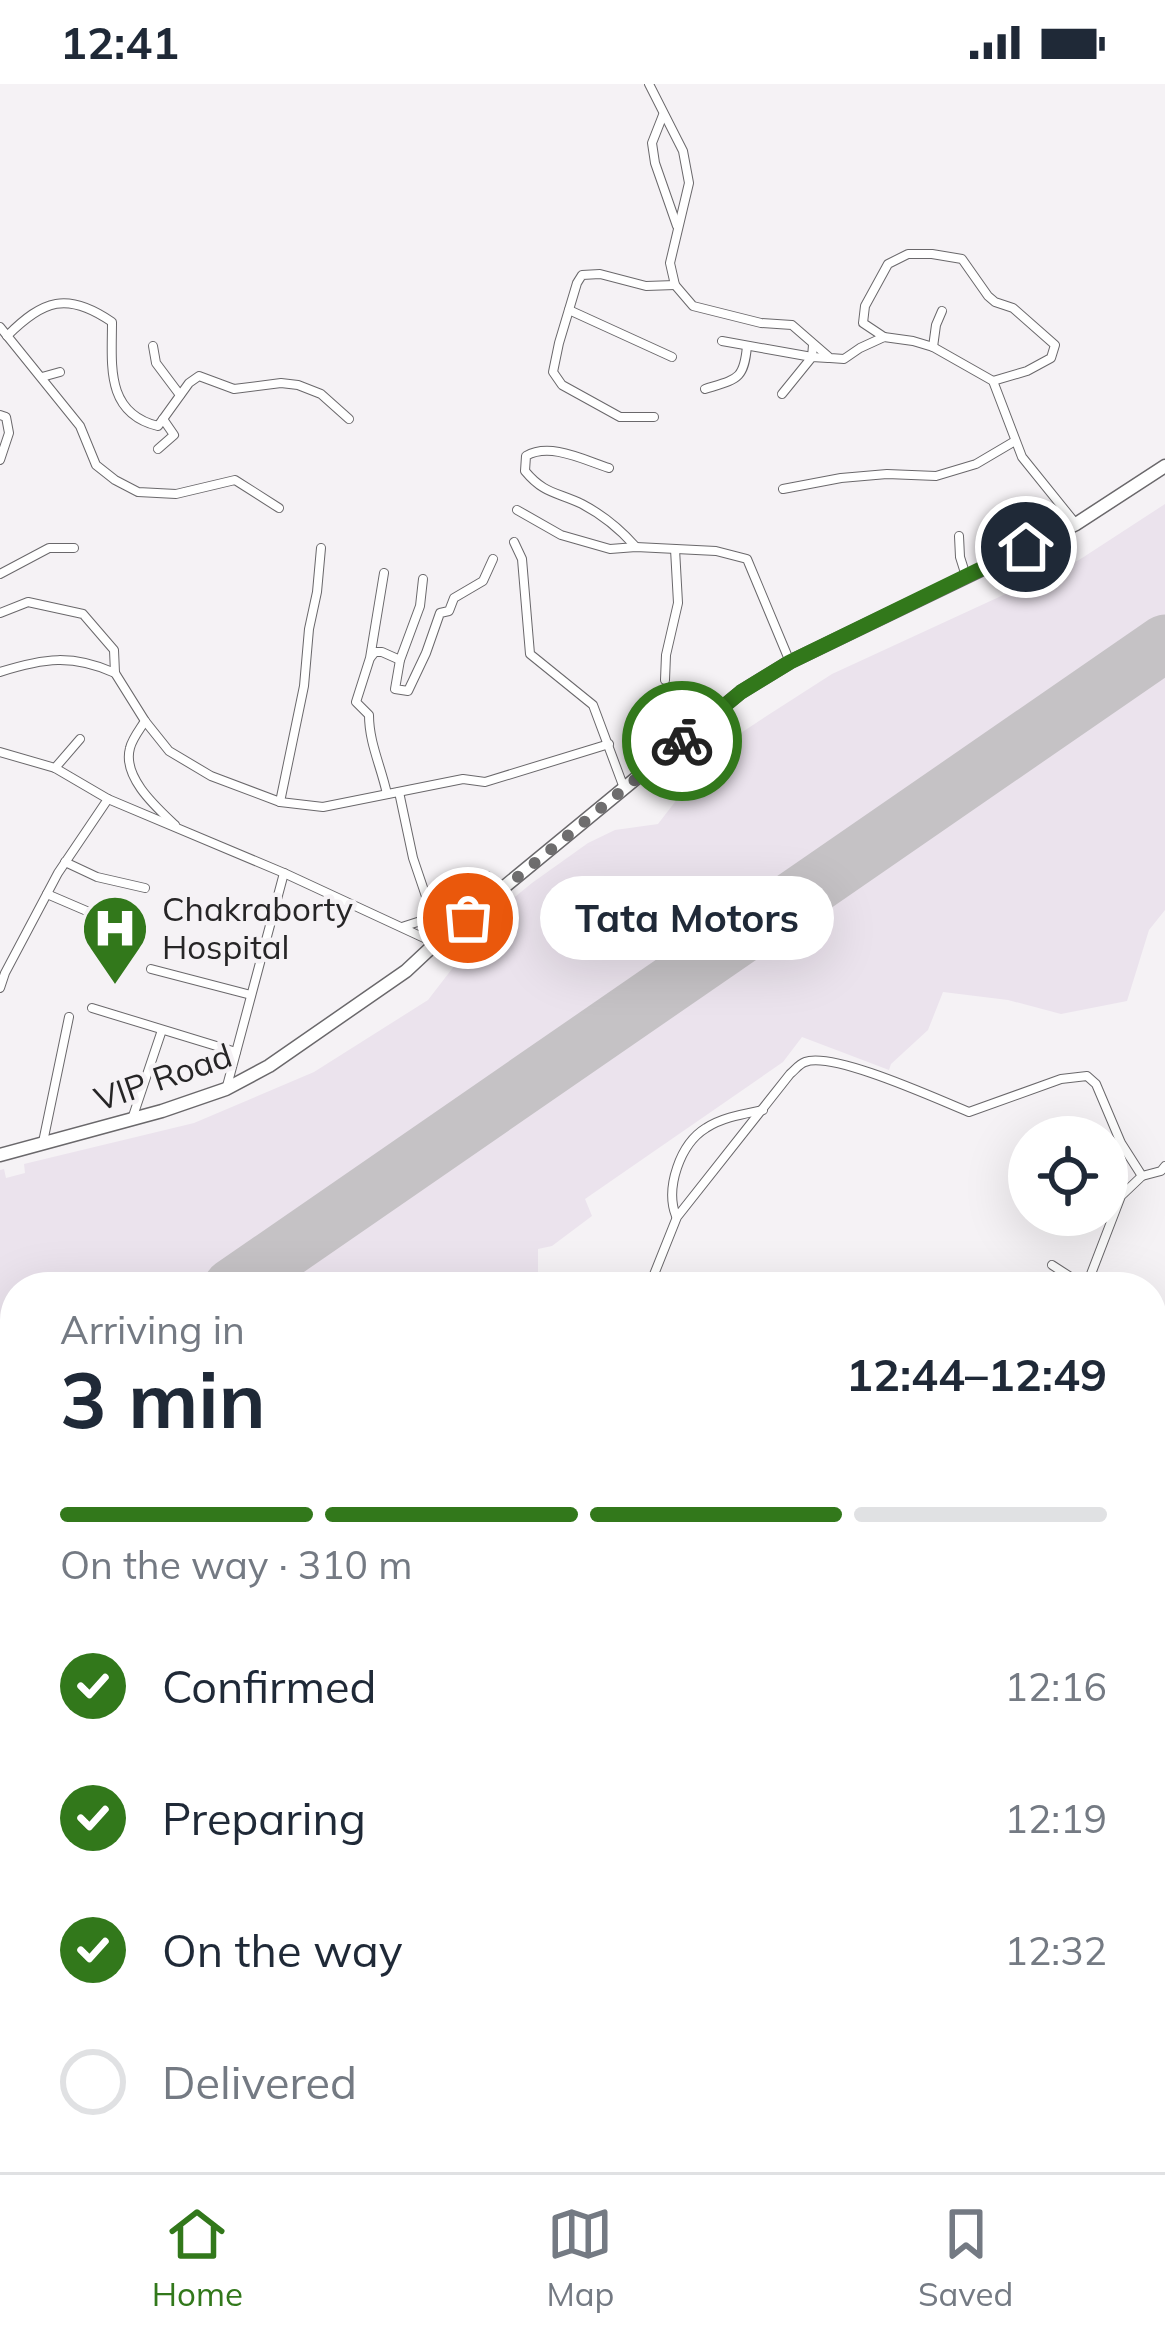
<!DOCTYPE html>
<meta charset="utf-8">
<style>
body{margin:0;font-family:Mulish,sans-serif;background:#f2f2f3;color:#1f2937;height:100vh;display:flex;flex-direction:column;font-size:45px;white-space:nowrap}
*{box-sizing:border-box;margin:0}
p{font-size:39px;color:#747a83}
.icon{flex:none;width:66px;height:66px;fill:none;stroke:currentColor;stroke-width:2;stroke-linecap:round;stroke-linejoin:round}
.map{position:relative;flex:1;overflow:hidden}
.details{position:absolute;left:0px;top:1188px;width:1167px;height:900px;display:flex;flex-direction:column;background:#fff;border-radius:48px 48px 0 0;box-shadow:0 12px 48px #0002}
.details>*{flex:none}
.buttons{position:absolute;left:1008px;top:1032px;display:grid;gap:24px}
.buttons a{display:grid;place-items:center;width:120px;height:120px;border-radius:50%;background:#fff;box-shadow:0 12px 48px #0002;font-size:60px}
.pin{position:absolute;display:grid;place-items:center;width:102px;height:102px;color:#fff;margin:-51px;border:6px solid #fff;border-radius:50%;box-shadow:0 3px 12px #0007}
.courier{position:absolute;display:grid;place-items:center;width:120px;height:120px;margin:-60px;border:9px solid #32781b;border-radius:50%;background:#fff;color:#222;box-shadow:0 3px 15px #0007}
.bubble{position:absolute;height:84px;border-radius:42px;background:#fff;box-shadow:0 12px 48px #0002;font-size:39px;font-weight:700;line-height:84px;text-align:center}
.summary em{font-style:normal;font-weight:700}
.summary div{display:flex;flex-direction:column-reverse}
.summary{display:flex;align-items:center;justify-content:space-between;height:204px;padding:0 60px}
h1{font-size:78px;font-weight:700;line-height:90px}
.bar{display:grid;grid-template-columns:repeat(4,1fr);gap:18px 12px;align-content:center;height:144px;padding:0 60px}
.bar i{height:15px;border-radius:9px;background:#e0e1e3}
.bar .current{background:#32781b}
.bar p{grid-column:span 4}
ol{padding:0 60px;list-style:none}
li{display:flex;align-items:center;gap:36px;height:132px}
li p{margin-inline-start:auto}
li .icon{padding:12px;border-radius:50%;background:#32781b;color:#fff;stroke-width:4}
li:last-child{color:#747a83}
li i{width:66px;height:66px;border:6px solid #e0e1e3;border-radius:50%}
.status{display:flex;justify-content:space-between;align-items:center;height:84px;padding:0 60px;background:#fff;direction:ltr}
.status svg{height:33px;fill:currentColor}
.menu{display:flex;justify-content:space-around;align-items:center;height:168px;border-top:3px solid #e0e1e3;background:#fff;font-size:33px;color:#747a83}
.menu a{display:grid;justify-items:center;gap:6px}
.menu .current{color:#32781b}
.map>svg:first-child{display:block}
</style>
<div class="status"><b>12:41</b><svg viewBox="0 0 49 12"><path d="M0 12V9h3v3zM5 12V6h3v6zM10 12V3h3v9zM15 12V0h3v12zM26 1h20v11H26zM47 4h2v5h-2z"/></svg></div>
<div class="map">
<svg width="1165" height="2088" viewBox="0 0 1165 2088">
<rect width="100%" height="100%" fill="#f5f2f5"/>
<polygon fill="#ebe3ed" points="1165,420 1165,826 1149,846 1127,917 1061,930 1008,916 943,908 928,946 891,980 889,986 802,953 783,978 585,1115 592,1132 552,1162 538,1165 538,1203 15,1203 15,1648 0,1660 0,1086 4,1085 6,1094 25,1089 24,1080 194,1039 314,988 428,916 495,829 532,799 588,759 615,746 658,740 715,666 765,633 832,590 1079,476"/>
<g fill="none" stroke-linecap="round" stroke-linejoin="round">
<g stroke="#c5c2c5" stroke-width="57">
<polyline points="232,1203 1165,559"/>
<polyline points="0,1363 15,1353"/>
</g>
<defs>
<g id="minor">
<polyline points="649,0 683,67 689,99 670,179 675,201 693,222 761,239 792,241 830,274 844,275 860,264 884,253 913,257 933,263 993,297 1022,373 1076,440"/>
<polyline points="663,31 652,59 655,79 677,142"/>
<polyline points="569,226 672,273"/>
<polyline points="0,243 80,342 96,381 115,396 138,408 176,410 235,396 279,424"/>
<path d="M 7,252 C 43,216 67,207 112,238 C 112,281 105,329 158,342 L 189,299 L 199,292 L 234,305 L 281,299 L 298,301 L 321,310 L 349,335"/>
<polyline points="884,253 863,239 865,222 888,180 908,170 932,170 962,175 988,212 995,218 1013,224 1055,261 1051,274 1027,287 993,297"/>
<polyline points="722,257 812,273 813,261"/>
<polyline points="153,262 156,279 180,311"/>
<polyline points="933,263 936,241 942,227"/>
<polyline points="42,293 60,288"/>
<path d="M 705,305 C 737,295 744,296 747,262"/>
<polyline points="782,310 812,273 828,274"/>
<polyline points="0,331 6,333 9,349 0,376"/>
<polyline points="654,333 620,333 562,301 553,288 559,259 577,199 582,191 600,190 646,202 675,201"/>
<polyline points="158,365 174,351 163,335"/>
<path d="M 609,384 C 584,376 550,358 526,372 L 525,387 C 544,410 557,408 582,420 C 603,431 619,444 635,462"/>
<polyline points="783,405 841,394 887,390 936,392 976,380 1015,357"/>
<polyline points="517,426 561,451 610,465 636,463 716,467 747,475 790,578"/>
<polyline points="959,452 960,473 966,492"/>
<polyline points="514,458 522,475 530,570 593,621 624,704"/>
<path d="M 384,489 L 370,574 L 356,618 L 369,631 C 369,659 381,682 387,710"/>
<polyline points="0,490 49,464 74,464"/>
<polyline points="423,495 420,522 400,576 395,605 408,607 426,569 440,529 449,527 454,514 483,497 493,475"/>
<polyline points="0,529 28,518 83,530 114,566 115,589 145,637 169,667 211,692 280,718 323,723 463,695 485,698 609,660"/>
<polyline points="371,573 375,568 382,568 400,576"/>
<path d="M 0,588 C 44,574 72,570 115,589"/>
<polyline points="665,596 666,571 678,519 675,465"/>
<path d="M 145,637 C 140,645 132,655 130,664 C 122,693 156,723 175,741"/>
<polyline points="0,668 55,684 108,715 284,789 435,859"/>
<polyline points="55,684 80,655"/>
<polyline points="399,708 413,774 433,833"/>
<polyline points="280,718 304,602 309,545 317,508 321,464"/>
<polyline points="65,778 97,793 145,804"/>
<polyline points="47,810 96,831"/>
<polyline points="402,843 433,833 487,792"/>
<polyline points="151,885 251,911"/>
<polyline points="0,904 5,889 58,789 108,715"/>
<polyline points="92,924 236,968"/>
<polyline points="227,1002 284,789"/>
<polyline points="132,1035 162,946"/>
<polyline points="43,1058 69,933"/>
<path d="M 676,1132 C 665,1104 680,1060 706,1044 C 723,1033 744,1030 763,1026"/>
<polyline points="1052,1181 1086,1203"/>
<path d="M 649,1203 L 677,1133 L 790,990 C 795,986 799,980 805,978 C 833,967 939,1016 969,1028 L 1061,995 L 1087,992 L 1096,1000 L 1121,1059 L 1142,1092 L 1161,1087 L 1165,1082"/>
<polyline points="1086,1203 1121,1112 1142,1092"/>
<polyline points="1152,1372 1165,1398"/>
<polyline points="1152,1440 1165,1434"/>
<polyline points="1152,1540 1157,1544 1152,1546"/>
<polyline points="1155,1582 1165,1579"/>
<polyline points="1152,1750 1165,1743"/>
<polyline points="1152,1780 1160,1804 1165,1809"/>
<polyline points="1152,1887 1165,1881"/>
<polyline points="0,1978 15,1964"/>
<polyline points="1152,1996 1165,2004"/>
<path d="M 532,2073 C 556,2088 581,2088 607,2074"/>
<polyline points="607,2073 626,2088"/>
<polyline points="806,2073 818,2088"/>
<polyline points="1072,2073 1081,2088"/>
<polyline points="75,2088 76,2073"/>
<polyline points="218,2088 220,2073"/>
<polyline points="224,2088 225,2073"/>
<polyline points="632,2088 656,2073"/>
<polyline points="1006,2088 1026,2082 1038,2073"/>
</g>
<polyline id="primary" points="1130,2088 1165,2072"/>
<polyline id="trunk" points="0,1071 162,1027 226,1005 269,982 406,887 436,859 741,608 790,578 1076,440 1165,382"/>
</defs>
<use href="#minor" stroke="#6a686b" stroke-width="10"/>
<use href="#primary" stroke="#6a686b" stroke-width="15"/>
<use href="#trunk" stroke="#6a686b" stroke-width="15"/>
<use href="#minor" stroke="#fff" stroke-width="8"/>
<use href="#primary" stroke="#fff" stroke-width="12"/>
<use href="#trunk" stroke="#fff" stroke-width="12"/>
</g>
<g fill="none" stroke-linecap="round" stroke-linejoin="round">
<polyline stroke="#6e6d6e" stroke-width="12" stroke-dasharray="0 21.6" points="468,834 682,657"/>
<polyline stroke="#32781b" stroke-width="15" points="682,657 741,608 790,578 1026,463"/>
</g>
<defs>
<symbol id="hospital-pin" viewBox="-11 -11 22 30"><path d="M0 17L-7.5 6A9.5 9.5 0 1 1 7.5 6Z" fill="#32781b" stroke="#f5f2f5"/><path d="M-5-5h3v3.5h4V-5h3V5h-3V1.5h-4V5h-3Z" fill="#fff"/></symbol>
</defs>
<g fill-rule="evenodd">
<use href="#hospital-pin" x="77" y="806" width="76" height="104"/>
</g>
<g text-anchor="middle" stroke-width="9" stroke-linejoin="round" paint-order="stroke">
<g font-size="33" fill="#262526" stroke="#f5f2f5" text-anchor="start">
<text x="162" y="837">Chakraborty<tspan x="162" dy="38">Hospital</tspan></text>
</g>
<g font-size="33" fill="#262526" stroke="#f5f2f5">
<text transform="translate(163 993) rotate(-19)" y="12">VIP Road</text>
</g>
</g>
</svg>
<div class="buttons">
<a><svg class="icon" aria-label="locate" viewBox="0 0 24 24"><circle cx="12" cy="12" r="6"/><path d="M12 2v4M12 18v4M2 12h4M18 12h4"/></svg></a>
</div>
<div class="pin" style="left:468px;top:834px;background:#ea580c"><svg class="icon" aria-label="bag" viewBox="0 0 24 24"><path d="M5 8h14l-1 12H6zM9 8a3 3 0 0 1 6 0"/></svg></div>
<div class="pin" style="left:1026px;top:463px;background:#1f2937"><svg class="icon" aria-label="home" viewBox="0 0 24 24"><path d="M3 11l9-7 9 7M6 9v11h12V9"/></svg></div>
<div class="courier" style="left:682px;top:657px"><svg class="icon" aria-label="bike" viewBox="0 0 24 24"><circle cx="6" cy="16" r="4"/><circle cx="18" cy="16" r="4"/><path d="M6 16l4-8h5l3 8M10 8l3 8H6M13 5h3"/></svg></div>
<div class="bubble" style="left:540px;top:792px;width:294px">Tata Motors</div>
<section class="details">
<div class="summary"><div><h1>3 min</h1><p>Arriving in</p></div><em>12:44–12:49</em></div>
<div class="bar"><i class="current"></i><i class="current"></i><i class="current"></i><i></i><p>On the way · 310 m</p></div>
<ol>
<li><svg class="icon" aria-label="check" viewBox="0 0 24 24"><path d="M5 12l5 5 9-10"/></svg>Confirmed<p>12:16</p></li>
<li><svg class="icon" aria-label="check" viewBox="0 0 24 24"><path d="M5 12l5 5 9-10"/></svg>Preparing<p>12:19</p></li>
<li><svg class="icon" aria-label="check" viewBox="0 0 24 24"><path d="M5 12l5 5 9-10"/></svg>On the way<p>12:32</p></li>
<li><i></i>Delivered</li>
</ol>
</section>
</div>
<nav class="menu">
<a class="current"><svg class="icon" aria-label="home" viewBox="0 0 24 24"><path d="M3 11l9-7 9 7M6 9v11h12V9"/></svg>Home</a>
<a><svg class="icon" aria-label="map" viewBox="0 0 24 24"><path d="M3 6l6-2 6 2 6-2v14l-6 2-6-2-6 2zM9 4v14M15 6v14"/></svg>Map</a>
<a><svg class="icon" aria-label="saved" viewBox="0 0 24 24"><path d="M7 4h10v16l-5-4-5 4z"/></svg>Saved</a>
</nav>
